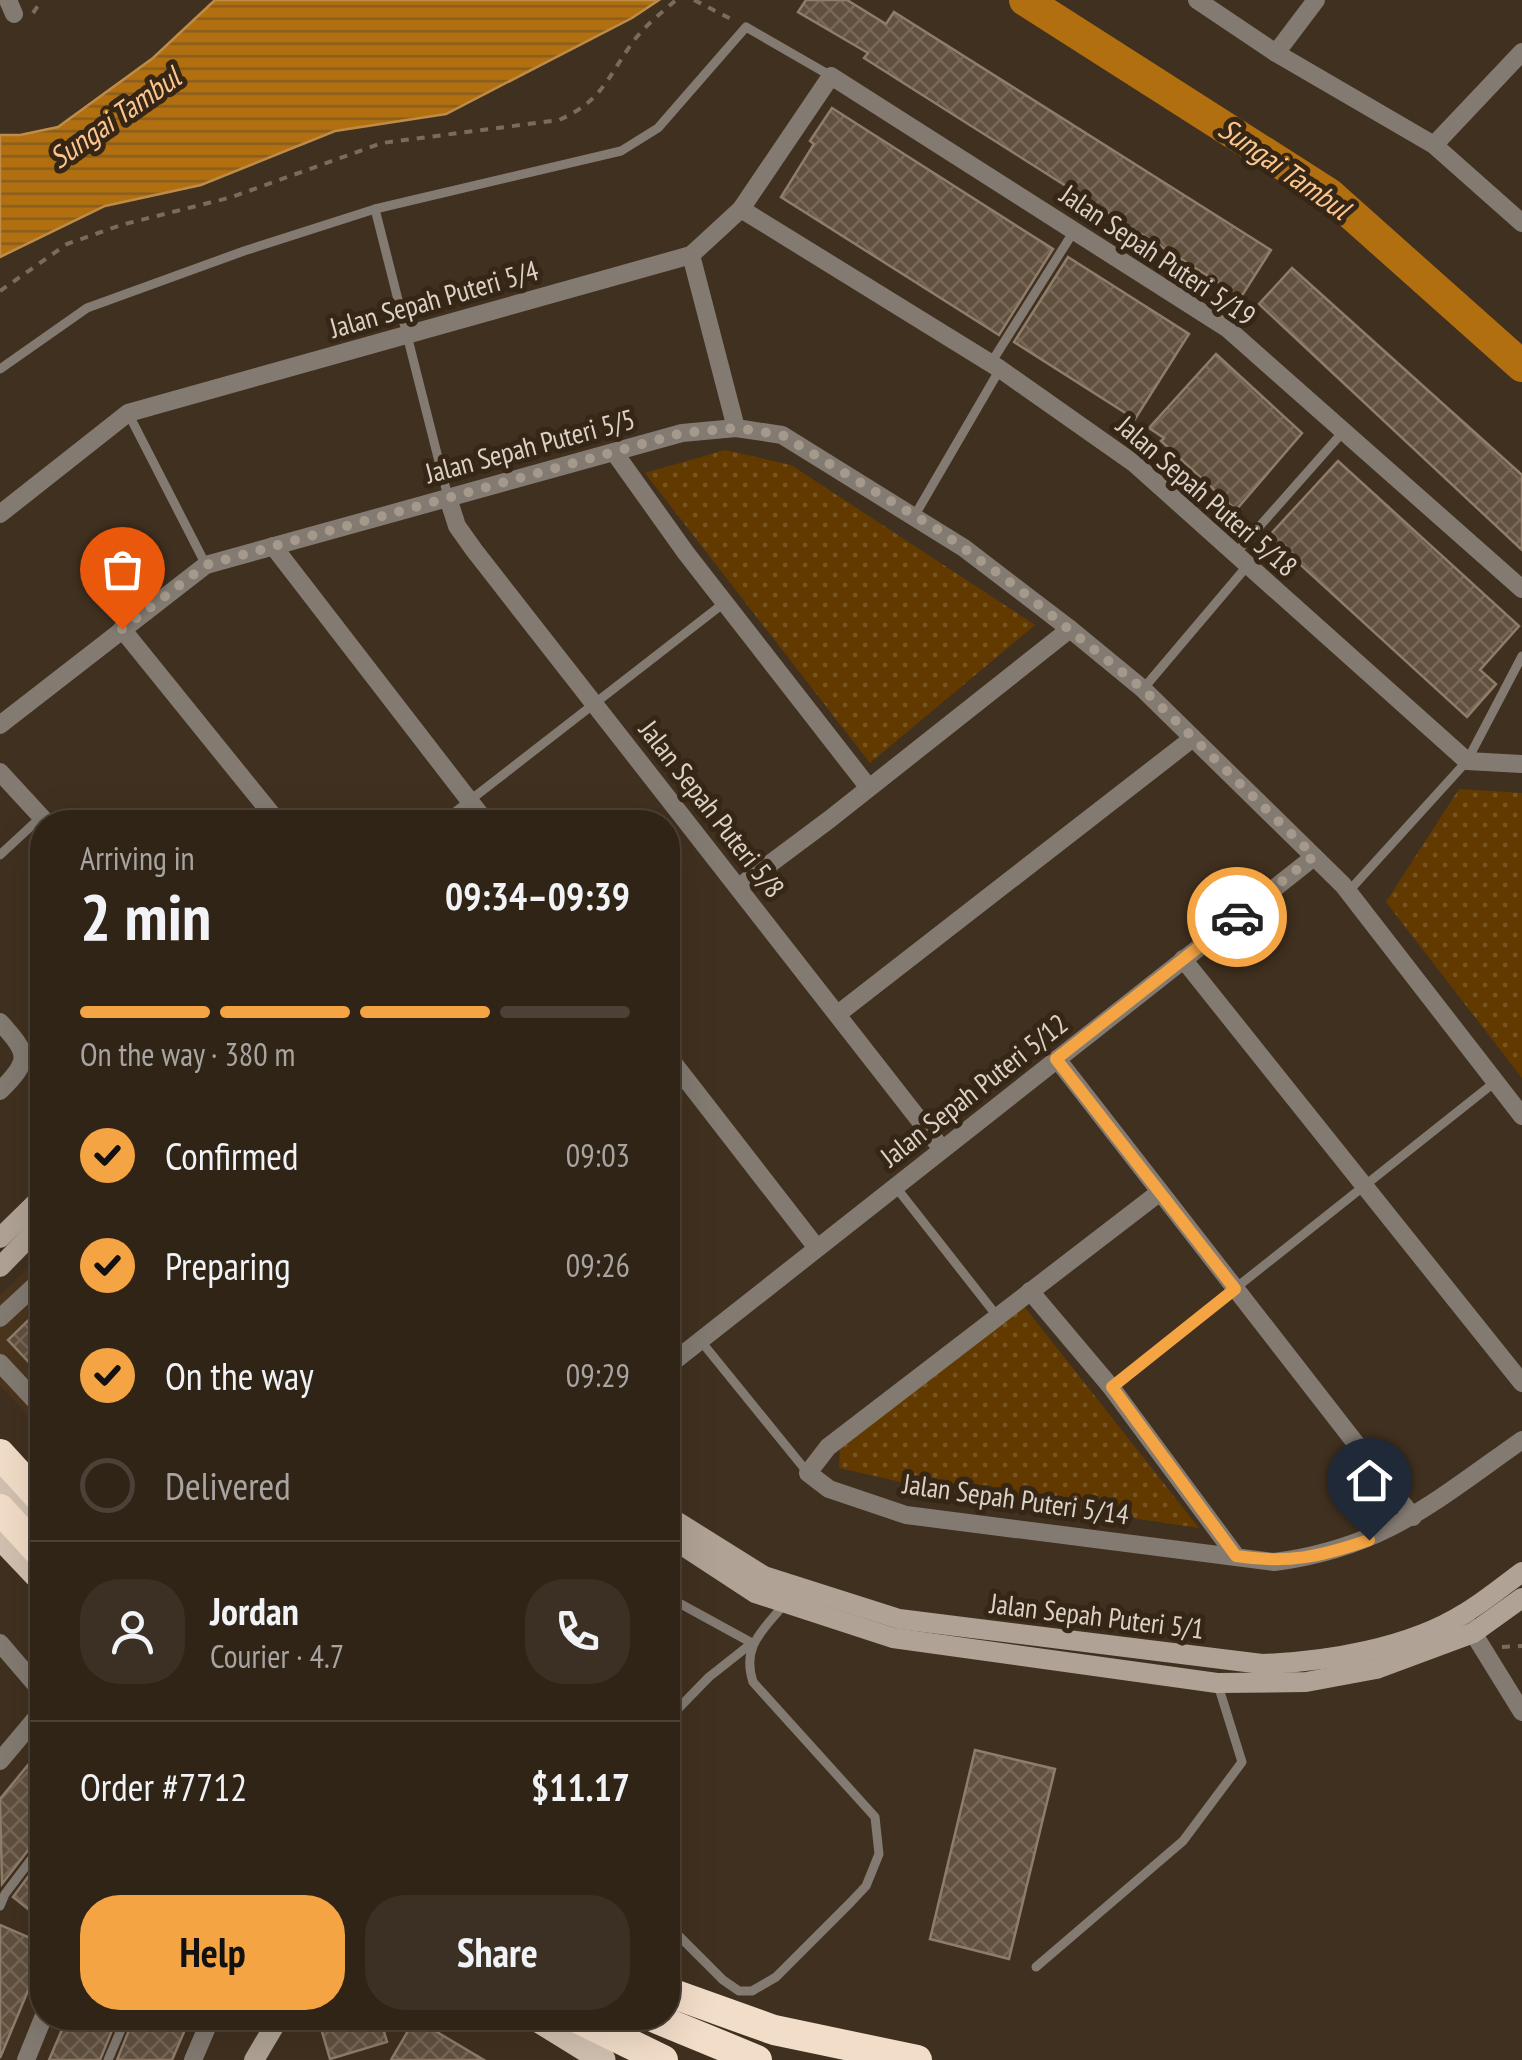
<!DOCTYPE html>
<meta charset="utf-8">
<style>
body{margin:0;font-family:"PT Sans Narrow",sans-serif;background:#3c3024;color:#f1f3f6;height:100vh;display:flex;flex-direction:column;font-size:38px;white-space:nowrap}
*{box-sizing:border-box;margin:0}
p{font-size:32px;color:#a8a4a1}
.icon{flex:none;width:55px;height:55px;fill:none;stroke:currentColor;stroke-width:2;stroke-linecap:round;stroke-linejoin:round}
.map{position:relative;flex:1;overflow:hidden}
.side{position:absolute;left:30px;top:810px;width:650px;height:1220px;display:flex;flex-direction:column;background:#302417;border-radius:40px;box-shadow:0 10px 40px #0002,0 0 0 2px #4b4136}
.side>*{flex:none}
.pin{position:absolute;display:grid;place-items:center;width:85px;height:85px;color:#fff;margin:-102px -42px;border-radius:50% 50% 50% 0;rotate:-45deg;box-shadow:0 0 10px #0007}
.pin .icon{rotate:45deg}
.courier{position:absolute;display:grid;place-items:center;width:100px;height:100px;margin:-50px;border:8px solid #f4a443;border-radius:50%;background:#fff;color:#222;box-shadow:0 2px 12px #0007}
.headline em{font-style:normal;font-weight:700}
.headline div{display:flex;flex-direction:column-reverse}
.headline{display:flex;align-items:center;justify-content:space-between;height:170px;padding:0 50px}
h1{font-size:65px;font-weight:700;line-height:75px}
.bar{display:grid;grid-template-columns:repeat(4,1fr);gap:15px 10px;align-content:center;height:120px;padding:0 50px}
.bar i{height:12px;border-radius:8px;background:#4b4136}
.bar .on{background:#f4a443}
.bar p{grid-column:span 4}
.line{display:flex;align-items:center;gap:25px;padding:0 50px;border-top:2px solid #4b4136}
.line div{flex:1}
.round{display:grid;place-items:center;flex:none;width:105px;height:105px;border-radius:40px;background:#3c3024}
ol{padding:0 50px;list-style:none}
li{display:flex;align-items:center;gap:30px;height:110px}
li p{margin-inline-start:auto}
li .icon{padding:10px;border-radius:50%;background:#f4a443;color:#111;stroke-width:4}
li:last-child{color:#a8a4a1}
li i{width:55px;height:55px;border:5px solid #4b4136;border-radius:50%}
.cta{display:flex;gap:20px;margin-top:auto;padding:20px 50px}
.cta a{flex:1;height:115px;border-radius:40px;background:#f4a443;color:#111;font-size:40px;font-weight:700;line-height:115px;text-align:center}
.cta a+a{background:#3c3024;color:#f1f3f6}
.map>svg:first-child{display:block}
</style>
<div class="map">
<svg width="1522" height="2060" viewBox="0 0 1522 2060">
<defs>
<pattern id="park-dots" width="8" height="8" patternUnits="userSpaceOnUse" patternTransform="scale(2.5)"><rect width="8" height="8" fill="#623a00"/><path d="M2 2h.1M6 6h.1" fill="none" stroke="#785524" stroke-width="1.8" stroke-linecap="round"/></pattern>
<pattern id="water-rules" width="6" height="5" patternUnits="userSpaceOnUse" patternTransform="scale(2.5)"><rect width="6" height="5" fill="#b16f10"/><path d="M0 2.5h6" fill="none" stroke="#8a5e1f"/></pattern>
<pattern id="building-cross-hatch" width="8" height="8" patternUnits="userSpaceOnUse" patternTransform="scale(2.5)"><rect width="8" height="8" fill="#61503e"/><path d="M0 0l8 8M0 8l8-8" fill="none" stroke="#776858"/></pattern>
</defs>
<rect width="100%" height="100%" fill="#40301f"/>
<polygon fill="#4a351e" points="42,1255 42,1431 0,1385 0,1295"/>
<g fill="url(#park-dots)">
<polygon points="725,450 791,465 1035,625 870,763 645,473"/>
<polygon points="1459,789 1522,793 1522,1078 1386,902"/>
<polygon points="1023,1305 1199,1528 923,1487 839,1468 840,1449"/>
</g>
<polygon fill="url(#water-rules)" stroke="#be8c47" stroke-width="2.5" points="215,0 659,0 632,18 446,114 335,131 201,185 105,206 0,257 0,135 20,135 58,127 153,58"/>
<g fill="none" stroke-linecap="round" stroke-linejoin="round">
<polyline stroke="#b16f10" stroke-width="32" points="1025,0 1329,194 1522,366"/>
</g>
<g fill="url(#building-cross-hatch)" stroke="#8f7d6a" stroke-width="2.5">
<polygon points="806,0 847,0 886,24 894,12 1271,250 1241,297 864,58 868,53 798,12"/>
<polygon points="832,108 1053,249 999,335 781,197 814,144 810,141"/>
<polygon points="1068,257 1189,334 1135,419 1014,342"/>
<polygon points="1292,268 1522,475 1522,550 1259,304"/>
<polygon points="1216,354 1302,433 1236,510 1161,441 1164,438 1149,428"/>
<polygon points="1338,461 1519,626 1480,670 1496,684 1467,717 1269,536"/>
<polygon points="42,1307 42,1376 8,1340"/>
<polygon points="42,1748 42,1837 36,1840 2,1884 0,1799"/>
<polygon points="975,1750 1055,1769 1009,1959 930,1939"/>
<polygon points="42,1858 42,1920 13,1897"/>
<polygon points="0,1925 42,1943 42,1957 0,2058"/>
<polygon points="67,2018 117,2018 100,2060 49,2060"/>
<polygon points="134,2018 190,2018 172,2060 117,2060"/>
<polygon points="318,2018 380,2018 387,2042 330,2059"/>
<polygon points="415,2019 484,2060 391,2060"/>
</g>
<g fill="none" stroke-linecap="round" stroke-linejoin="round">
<g stroke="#7a6c5d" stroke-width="4" stroke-dasharray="8 8" stroke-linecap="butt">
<polyline points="694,0 733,20"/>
<polyline points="33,13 42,0"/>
<path d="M 0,291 L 67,244 L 121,225 L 232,197 L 382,143 L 559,120 C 600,102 606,81 630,46 C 642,28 660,14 676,0"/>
<polyline points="1502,1647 1522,1646"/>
</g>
<g stroke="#837b72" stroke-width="9">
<polyline points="375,209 448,497"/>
<polyline points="991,363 1074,231"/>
<polyline points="0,369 87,308 244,251 375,209 621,151 658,128 746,27 831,76"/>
<polyline points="128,413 206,565"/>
<polyline points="915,515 1000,369"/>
<polyline points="1235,554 1342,433"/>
<polyline points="1143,689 1248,565"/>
<polyline points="442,822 724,603"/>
<polyline points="0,855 41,817"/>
<polyline points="1348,892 1467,761 1522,656"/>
<polyline points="895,1186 997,1316"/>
<polyline points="700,1340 808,1473"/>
<polyline points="1111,1387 1495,1082"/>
<polyline points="668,1597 752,1643 709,1677 668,1719"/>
<polyline points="0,1906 5,1894 42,1845"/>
<path d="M 668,1925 L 723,1980 L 739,1991 L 752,1991 L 776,1977 L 850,1903 L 866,1886 L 879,1854 L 875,1817 L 753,1682 C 741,1645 764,1630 786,1602"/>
<polyline points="1036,1967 1183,1841 1242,1762 1218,1685"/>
<polyline points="108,2060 126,2018"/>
</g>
<g stroke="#837b72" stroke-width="18">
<polyline points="8,0 14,14"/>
<polyline points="1197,0 1276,53 1434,145 1522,223"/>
<polyline points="1276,53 1316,0"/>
<polyline points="1434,145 1522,52"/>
<polyline points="741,209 1000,369 1135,464 1467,761 1522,764"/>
<polyline points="691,255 736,428"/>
<polyline points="614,452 686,553 869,788"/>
<polyline points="448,498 457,526 474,550 942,1149"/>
<polyline points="0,514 128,413 691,255 741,209 831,76 1228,329 1522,589"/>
<polyline points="273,546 486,822"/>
<polyline points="122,629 278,822"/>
<polyline points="0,725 206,565 682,433 736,428 782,435 964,548 1070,629 1143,689 1343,885 1522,1116"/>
<polyline points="0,772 46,822"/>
<polyline points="739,887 830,819 1070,629"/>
<polyline points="1183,959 1522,1383"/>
<polyline points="839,1013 1193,738"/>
<path d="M 0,1022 C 29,1054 31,1060 0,1091"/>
<polyline points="668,1056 817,1248"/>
<polyline points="1057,1059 1413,1517"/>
<path d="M 1160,1192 L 828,1447 L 808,1473 L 829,1489 L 906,1515 L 1274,1562 C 1384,1548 1435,1501 1522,1440"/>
<polyline points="1030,1291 1111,1387 1236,1556"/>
<polyline points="0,1318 42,1279"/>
<polyline points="0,1363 42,1408"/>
<polyline points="668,1366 1314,857"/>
<polyline points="1467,1623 1522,1712"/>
<polyline points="0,1643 42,1692"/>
<polyline points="0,1761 42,1711"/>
<polyline points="26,2060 43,2018"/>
<polyline points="193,2060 211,2018"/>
</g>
<g stroke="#b0a395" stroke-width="20">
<polyline points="0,1238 42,1197"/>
<polyline points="0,1267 42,1224"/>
<path d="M 668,1516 L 764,1576 L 899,1619 L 1262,1664 C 1326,1662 1410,1648 1465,1613 C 1485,1601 1503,1586 1522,1572"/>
<polyline points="668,1536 755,1593 893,1638 1217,1683 1306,1682 1376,1669 1473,1633 1522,1598"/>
<polyline points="254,2060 279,2018"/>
</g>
<g stroke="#d2c1b0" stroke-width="25">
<polyline points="0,1479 42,1523"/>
<polyline points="0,1537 42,1581"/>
<polyline points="535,2018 603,2060"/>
</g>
<g stroke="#f2ddc8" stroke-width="30">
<polyline points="0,1454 42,1500"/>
<polyline points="0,1509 42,1555"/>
<polyline points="668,1992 774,2030 917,2060"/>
<polyline points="577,2018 663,2060"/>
<polyline points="655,2018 757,2060"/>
</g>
</g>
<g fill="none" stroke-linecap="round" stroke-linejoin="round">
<polyline stroke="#a5998c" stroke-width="10" stroke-dasharray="0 18" points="122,629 206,565 682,433 736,428 782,435 940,531 1014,585 1143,689 1314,856 1237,917"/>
<path stroke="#f4a443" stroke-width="12" d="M 1237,917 L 1056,1059 L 1235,1289 L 1112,1387 L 1236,1556 C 1287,1564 1320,1557 1369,1540"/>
</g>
<g text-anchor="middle" stroke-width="10" stroke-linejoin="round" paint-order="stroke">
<g font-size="28" fill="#dbd1c7" stroke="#362616">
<text transform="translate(1158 255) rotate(34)" y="10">Jalan Sepah Puteri 5/19</text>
<text transform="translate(434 299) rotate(-16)" y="10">Jalan Sepah Puteri 5/4</text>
<text transform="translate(530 446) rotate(-15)" y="10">Jalan Sepah Puteri 5/5</text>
<text transform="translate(1207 496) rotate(41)" y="10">Jalan Sepah Puteri 5/18</text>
<text transform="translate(712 809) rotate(52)" y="10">Jalan Sepah Puteri 5/8</text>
<text transform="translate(974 1090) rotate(-38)" y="10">Jalan Sepah Puteri 5/12</text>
<text transform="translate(1016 1499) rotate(8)" y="10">Jalan Sepah Puteri 5/14</text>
<text transform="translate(1097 1616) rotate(7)" y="10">Jalan Sepah Puteri 5/1</text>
</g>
<g font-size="30" font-style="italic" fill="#fcc68e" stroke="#362616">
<text transform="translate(115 118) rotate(-35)" y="10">Sungai Tambul</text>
<text transform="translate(1284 169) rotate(35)" y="10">Sungai Tambul</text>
</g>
</g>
</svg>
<div class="pin" style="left:122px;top:629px;background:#ea580c"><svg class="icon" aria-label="bag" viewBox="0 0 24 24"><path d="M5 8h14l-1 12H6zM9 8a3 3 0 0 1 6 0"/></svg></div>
<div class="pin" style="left:1369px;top:1540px;background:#1f2937"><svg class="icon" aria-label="home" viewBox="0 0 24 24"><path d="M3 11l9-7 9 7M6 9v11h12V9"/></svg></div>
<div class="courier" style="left:1237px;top:917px"><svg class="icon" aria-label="car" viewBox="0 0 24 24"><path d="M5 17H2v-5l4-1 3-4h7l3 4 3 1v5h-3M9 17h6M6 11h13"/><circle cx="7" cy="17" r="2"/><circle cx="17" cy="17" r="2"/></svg></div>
<section class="side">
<div class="headline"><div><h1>2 min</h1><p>Arriving in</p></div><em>09:34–09:39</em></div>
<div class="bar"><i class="on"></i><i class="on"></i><i class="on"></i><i></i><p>On the way · 380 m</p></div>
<ol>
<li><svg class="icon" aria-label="check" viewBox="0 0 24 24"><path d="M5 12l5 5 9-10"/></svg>Confirmed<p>09:03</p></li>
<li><svg class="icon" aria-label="check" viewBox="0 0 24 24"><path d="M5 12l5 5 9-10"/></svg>Preparing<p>09:26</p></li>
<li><svg class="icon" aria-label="check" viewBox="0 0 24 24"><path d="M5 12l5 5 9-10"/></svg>On the way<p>09:29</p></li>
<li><i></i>Delivered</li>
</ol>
<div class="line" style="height:180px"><a class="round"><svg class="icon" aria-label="person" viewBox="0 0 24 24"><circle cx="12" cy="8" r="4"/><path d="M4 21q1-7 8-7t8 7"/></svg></a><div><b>Jordan</b><p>Courier · 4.7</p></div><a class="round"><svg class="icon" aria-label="phone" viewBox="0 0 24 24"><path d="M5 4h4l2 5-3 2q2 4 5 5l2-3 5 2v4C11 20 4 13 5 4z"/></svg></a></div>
<div class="line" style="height:130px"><div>Order #7712</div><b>$11.17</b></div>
<div class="cta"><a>Help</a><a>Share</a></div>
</section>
</div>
